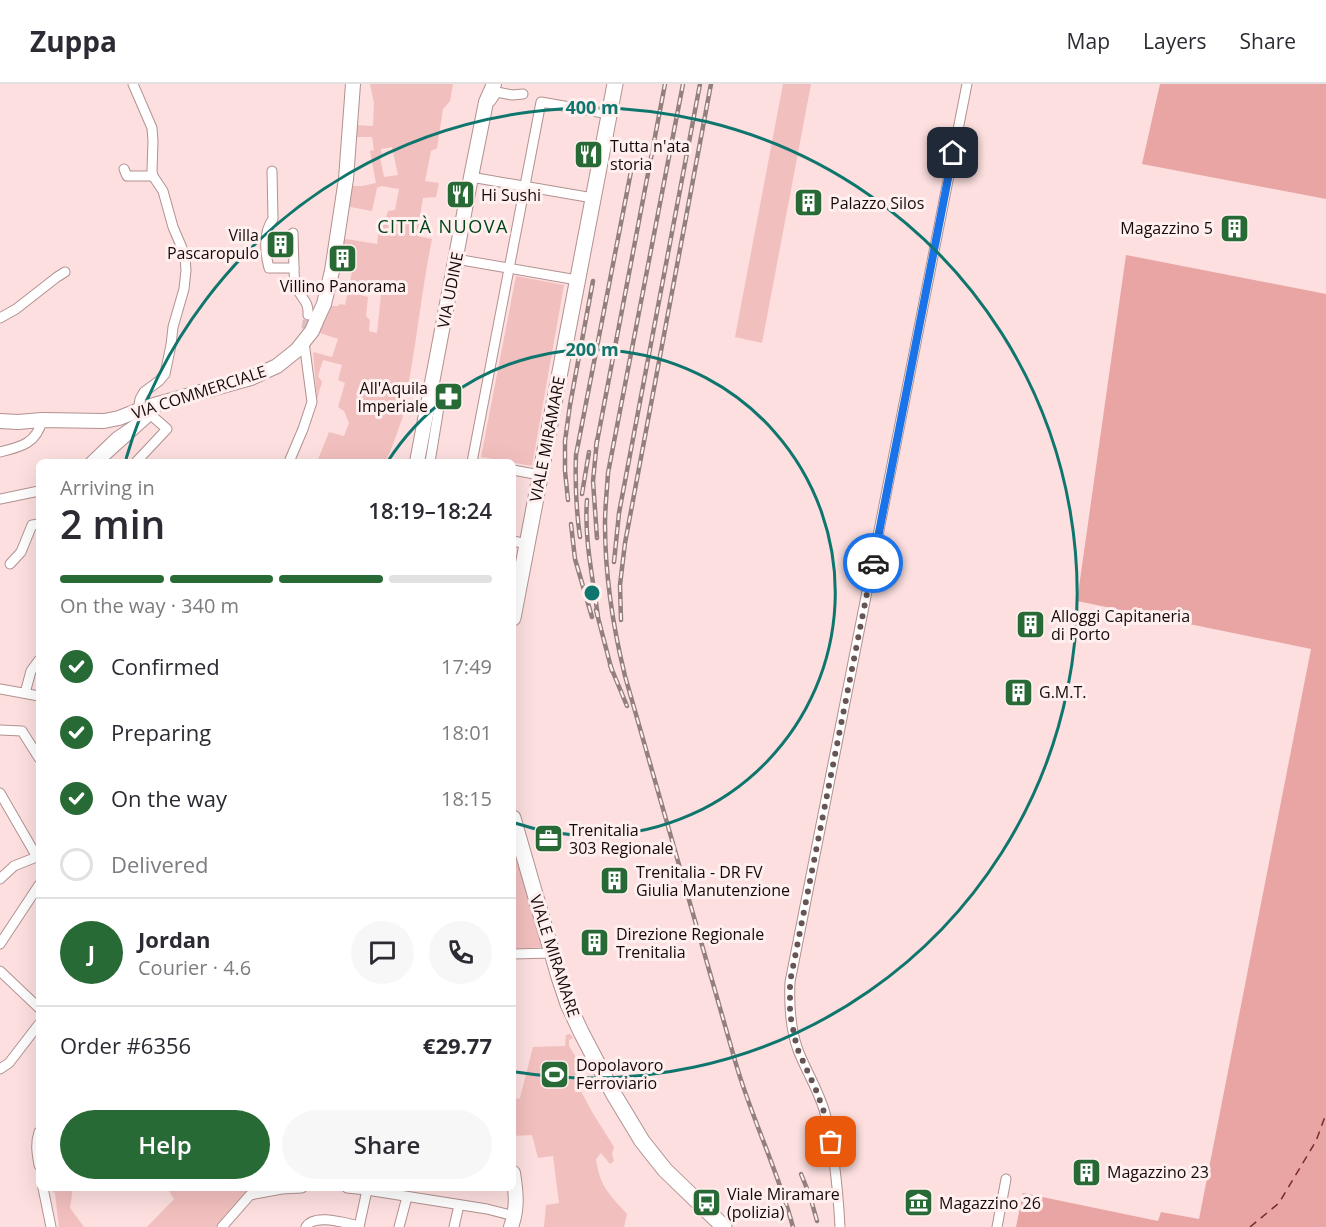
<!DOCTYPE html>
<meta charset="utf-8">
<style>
body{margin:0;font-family:"Open Sans",sans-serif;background:#f7f7f7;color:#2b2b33;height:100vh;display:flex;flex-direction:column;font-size:22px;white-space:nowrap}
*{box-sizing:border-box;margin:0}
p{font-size:20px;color:#7c7c81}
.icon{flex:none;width:33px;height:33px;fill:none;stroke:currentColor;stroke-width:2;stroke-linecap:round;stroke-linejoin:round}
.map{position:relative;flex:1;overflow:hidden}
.panel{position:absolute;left:36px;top:375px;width:480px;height:732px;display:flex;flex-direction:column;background:#fff;border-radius:9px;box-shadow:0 6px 24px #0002}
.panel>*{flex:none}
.pin{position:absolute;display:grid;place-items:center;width:51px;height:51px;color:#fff;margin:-26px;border-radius:12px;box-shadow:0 3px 9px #0006}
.courier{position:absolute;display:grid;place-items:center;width:60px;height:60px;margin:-30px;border:4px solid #1a73e8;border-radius:50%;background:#fff;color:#222;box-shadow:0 2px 8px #0007}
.head em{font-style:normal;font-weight:600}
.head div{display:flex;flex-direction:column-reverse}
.head{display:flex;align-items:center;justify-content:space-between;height:102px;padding:0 24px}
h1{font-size:39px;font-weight:600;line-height:45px}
.bar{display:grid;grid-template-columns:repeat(4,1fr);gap:9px 6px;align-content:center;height:72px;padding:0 24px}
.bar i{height:8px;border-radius:4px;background:#e1e1e2}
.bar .current{background:#286a35}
.bar p{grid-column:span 4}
.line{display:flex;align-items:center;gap:15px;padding:0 24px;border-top:2px solid #e1e1e2}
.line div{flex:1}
.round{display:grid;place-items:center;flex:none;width:63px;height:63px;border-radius:32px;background:#f7f7f7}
ol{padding:0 24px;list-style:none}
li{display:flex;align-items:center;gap:18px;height:66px}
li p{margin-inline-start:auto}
li .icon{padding:6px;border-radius:50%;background:#286a35;color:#fff;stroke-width:4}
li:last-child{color:#7c7c81}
li i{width:33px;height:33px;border:3px solid #e1e1e2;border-radius:50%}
.primary-button{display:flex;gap:12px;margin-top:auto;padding:12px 24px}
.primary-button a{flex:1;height:69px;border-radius:36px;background:#286a35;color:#fff;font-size:24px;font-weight:600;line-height:69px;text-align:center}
.primary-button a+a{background:#f7f7f7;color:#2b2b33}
header{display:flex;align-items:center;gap:36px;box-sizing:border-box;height:84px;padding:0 30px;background:#fff;border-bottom:2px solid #e1e1e2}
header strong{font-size:28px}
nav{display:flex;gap:33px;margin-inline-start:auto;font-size:21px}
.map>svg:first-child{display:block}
</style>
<header>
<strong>Zuppa</strong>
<nav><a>Map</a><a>Layers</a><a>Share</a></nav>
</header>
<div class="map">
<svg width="1326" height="1143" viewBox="0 0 1326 1143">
<rect width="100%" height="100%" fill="#fcdfde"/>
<g fill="#f1bfbe" fill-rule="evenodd">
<path d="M 370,0 L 453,0 L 450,17 L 443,25 L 437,64 L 431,67 L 425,97 L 439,99 L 436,113 L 423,114 L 419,138 L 418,152 L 432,155 C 422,204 417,254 408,303 C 406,313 405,325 402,335 C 397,349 392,365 385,378 L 317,378 L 329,348 L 344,352 L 349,339 L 344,327 L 338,323 L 345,299 L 338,296 L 342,281 L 323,276 L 318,292 L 322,298 L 317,315 L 313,268 L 332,273 L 338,255 L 317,248 L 328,222 L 338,222 L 340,220 L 345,221 L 348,208 L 368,213 L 366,232 L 370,236 L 369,247 L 377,249 L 382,201 L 350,197 L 352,187 L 349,185 L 352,167 L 339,164 L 340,154 L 377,160 L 380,138 L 385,137 L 388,127 L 395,126 L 399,105 L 381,102 L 377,104 L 372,127 L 345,122 L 349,102 L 362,102 L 376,99 L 370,67 L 374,66 L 372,53 L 356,53 L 356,41 L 373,42 L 374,19 ZM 392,63 L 398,91 L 384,93 L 380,73 L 382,72 L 381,65 Z"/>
<polygon points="783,0 811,0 762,259 735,253"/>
<polygon points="516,192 564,201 532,382 481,373"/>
<polygon points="513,758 543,863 515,865 515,862 513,861"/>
<path d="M 570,950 L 573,954 L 569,956 L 569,962 L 584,986 L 575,996 L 592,1028 L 614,1063 L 612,1070 L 614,1077 L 610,1080 L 601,1069 L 596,1075 C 600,1103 609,1110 627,1130 L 624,1143 L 544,1143 L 546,1121 L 559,1119 L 553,1072 L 538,1074 L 532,1051 L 513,1052 L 513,1016 L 520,1014 L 533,963 L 565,962 L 566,951 Z"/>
<polygon points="49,1104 73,1104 70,1124 84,1143 59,1143 55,1109"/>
<polygon points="167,1104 268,1104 253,1106 248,1108 216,1143 147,1143 174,1115"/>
</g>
<g fill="#e9a5a3">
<polygon points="1160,0 1326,0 1326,115 1142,80"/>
<polygon points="1126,171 1326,210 1326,1143 1016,1143 1023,1109 1158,1137 1161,1128 1199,1135 1311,565 1077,517"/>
</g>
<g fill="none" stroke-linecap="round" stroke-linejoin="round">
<polyline stroke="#79292e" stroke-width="1.5" stroke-dasharray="8 6" stroke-linecap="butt" points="1250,1143 1279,1119 1316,1057 1326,1030"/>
<polyline stroke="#d9bfbe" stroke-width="9" stroke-dasharray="9 4.5" stroke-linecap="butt" points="306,245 308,231"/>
<defs>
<g id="street">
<polyline points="491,17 497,8 512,11 523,10"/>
<polyline points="124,85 127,92 153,92"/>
<path d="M 272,87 L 273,135 C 263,148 265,169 269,184 L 294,184 C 294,191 294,197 297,204 C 302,216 309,217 308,231"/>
<polyline points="471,93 593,114"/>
<polyline points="293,149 294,184"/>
<polyline points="456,175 577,196"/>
<polyline points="0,234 16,225 57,193 65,188"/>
<polyline points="429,311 436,316 439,323 430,378"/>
<path d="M 0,368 C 21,363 37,359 42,336"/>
<polyline points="100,377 151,331 167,345 136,378"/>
<polyline points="90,378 116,353 138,338 141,331 139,321 140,315 144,308 159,297 165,290 171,261 173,243 184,205 186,186 185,174 182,164 173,143 163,107 153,92 152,87 153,57 152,44 133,0"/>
<polyline points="289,378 303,345 312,318 304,258"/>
<polyline points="472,378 541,18 609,30"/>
<polyline points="513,386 540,391"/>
<polyline points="0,415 39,407"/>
<polyline points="513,457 527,460"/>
<polyline points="10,480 21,468 32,441 39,440"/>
<polyline points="0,605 39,612"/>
<polyline points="25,609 31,587 39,576"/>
<polyline points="0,646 22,647 39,674"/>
<polyline points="0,709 37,773"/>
<polyline points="0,795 14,782 39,772"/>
<polyline points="0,860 39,801"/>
<polyline points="513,870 552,869"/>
<polyline points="0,887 39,924"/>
<polyline points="0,985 9,979 39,940"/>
<path d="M 39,1048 C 35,1060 37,1069 39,1081"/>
<polyline points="43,1104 51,1143"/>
<polyline points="347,1104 367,1106 487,1125 514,1132"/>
<polyline points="222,1143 250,1111 282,1105 302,1104"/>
<path d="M 306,1143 C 314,1129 345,1139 359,1142"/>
<polyline points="359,1143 367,1106"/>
<polyline points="399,1143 407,1113"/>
<polyline points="454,1143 459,1121"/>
<path d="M 840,1143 C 838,1105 834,1066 825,1029 C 819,1007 806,987 798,966 C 790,944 789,921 790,898 L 967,0"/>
<polyline points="997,1143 1006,1095"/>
</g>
<g id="secondary">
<polyline points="0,337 18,338 42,336 104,337 119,334 147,323 251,294 277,282 297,266 312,247 318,233 324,220 332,187 346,95 353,0"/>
<polyline points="417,378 471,93 486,18 494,0"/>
<path d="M 511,1143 C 518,1124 516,1108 513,1089"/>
</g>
<g id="primary">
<polyline points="513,534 615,0"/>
<polyline points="513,734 559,893 568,920 581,948 613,1009 642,1057 665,1086 724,1143"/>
</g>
</defs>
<use href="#street" stroke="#b29190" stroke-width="11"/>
<use href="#secondary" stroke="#b29190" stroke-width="16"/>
<use href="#primary" stroke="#b29190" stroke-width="17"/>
<use href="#street" stroke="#fff" stroke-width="9"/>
<use href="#secondary" stroke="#fff" stroke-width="14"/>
<use href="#primary" stroke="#fff" stroke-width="15"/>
<defs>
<g id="rail">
<path d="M 683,0 L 608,389 C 607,406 605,423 605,440 C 605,491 613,543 625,592 L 736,980 C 752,1035 778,1087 793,1143"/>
<polyline points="597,356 593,397 597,454"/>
<polyline points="596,363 665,0"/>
<polyline points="582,410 589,368"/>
<polyline points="568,416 565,387 565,357 570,321 593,197"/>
<path d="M 587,416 C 584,455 593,494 598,533"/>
<polyline points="571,440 575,475 592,533"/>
<path d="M 580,453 C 576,425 575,399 576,371 L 633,77"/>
<polyline points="614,478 619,429 700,0"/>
<polyline points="596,526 612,587"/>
<polyline points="621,536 620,501 625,459 711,0"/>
<polyline points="610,581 627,622"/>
<polyline points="801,1090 810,1112 817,1137"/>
</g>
</defs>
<use href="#rail" stroke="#937f7e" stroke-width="4.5"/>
<use href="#rail" stroke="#fff0ef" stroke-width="2" stroke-dasharray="7" stroke-linecap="butt"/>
</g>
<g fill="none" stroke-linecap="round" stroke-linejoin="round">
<polyline stroke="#665554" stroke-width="6" stroke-dasharray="0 10.8" points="831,1058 824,1028 816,1006 797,964 790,930 790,898 873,479"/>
<polyline stroke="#1a73e8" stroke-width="8" points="873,479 953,69"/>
</g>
<g fill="none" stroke="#0f766e" stroke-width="3">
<path d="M388 377A243 243 0 1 1 515 739"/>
<path d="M126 375A485 485 0 1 1 516 988"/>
</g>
<defs>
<symbol id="restaurant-square" viewBox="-11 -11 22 22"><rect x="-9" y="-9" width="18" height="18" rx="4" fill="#286a35" stroke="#fff0ef"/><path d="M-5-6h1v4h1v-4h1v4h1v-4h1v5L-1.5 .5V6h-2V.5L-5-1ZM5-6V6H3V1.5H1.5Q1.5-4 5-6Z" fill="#fff"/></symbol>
<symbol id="building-square" viewBox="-11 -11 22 22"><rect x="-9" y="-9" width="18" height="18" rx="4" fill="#286a35" stroke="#fff0ef"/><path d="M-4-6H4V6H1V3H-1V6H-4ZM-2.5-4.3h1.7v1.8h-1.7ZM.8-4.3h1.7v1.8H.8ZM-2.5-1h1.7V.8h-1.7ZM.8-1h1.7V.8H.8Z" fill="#fff"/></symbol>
<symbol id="pharmacy-square" viewBox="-11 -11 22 22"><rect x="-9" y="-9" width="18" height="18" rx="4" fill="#286a35" stroke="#fff0ef"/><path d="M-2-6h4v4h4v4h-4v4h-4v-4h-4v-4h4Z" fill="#fff"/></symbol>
<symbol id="office-square" viewBox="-11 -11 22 22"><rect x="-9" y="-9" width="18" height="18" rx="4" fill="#286a35" stroke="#fff0ef"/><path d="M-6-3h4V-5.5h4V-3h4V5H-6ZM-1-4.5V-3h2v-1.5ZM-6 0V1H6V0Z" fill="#fff"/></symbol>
<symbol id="stadium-square" viewBox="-11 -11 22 22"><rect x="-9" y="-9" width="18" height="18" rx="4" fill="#286a35" stroke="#fff0ef"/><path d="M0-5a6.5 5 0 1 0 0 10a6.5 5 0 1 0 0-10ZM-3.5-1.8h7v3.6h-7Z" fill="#fff"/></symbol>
<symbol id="bus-square" viewBox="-11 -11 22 22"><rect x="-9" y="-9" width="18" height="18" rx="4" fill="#286a35" stroke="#fff0ef"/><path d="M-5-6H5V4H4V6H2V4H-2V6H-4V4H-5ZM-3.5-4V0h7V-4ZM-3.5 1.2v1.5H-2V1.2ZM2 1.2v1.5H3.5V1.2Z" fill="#fff"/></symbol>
<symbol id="museum-square" viewBox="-11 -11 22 22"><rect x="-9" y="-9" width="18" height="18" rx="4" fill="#286a35" stroke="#fff0ef"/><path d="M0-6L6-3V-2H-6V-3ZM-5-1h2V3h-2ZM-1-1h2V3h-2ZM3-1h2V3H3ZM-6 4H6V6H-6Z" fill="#fff"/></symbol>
</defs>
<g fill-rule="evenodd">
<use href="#restaurant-square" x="572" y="54" width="33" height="33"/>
<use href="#restaurant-square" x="444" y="94" width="33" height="33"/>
<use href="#building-square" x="792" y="102" width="33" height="33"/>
<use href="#building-square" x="1218" y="128" width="33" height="33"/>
<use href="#building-square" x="264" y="144" width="33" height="33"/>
<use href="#building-square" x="326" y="158" width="33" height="33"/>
<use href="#pharmacy-square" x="432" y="296" width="33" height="33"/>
<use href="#building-square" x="1014" y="524" width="33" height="33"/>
<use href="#building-square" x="1002" y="592" width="33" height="33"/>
<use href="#office-square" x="532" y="738" width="33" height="33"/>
<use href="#building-square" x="598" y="780" width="33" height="33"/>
<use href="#building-square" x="578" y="842" width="33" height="33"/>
<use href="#stadium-square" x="538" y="974" width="33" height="33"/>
<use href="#building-square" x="1070" y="1072" width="33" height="33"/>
<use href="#bus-square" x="690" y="1102" width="33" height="33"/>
<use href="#museum-square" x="902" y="1102" width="33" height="33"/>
</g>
<g text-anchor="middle" stroke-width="6" stroke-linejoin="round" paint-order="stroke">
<g font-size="16" fill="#150a09" stroke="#fff0ef" text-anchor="start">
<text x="610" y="68">Tutta n'ata<tspan x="610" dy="18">storia</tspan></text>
<text x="481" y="117">Hi Sushi</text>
<text x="830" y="125">Palazzo Silos</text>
<text x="1213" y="150" text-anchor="end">Magazzino 5</text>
<text x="259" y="157" text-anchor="end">Villa<tspan x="259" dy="18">Pascaropulo</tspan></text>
<text x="343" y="208" text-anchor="middle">Villino Panorama</text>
<text x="428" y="310" text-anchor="end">All'Aquila<tspan x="428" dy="18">Imperiale</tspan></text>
<text x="1051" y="538">Alloggi Capitaneria<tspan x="1051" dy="18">di Porto</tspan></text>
<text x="1039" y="614">G.M.T.</text>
<text x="569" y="752">Trenitalia<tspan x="569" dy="18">303 Regionale</tspan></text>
<text x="636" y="794">Trenitalia - DR FV<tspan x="636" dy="18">Giulia Manutenzione</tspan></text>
<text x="616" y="856">Direzione Regionale<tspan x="616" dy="18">Trenitalia</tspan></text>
<text x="576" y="987">Dopolavoro<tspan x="576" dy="18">Ferroviario</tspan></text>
<text x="1107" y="1094">Magazzino 23</text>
<text x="727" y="1116">Viale Miramare<tspan x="727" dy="18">(polizia)</tspan></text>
<text x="939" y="1125">Magazzino 26</text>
</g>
<g font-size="16" fill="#150a09" stroke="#fff0ef">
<text transform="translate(450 206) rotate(-79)" y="6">VIA UDINE</text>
<text transform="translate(199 308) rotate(-18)" y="6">VIA COMMERCIALE</text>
<text transform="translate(547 355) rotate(-79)" y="6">VIALE MIRAMARE</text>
<text transform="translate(555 872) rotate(72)" y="6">VIALE MIRAMARE</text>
</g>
<g font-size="18" letter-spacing="1.5" fill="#004515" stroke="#fff0ef">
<text x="443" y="149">CITTÀ NUOVA</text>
</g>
</g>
<circle cx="592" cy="509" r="9" fill="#0f766e" stroke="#fff0ef" stroke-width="3"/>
<g font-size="18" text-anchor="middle" font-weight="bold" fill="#0f766e" stroke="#fff0ef" stroke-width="6" stroke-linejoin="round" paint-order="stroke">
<text x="592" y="30">400 m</text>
<text x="592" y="272">200 m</text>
</g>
</svg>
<div class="pin" style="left:831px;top:1058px;background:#ea580c"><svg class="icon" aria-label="bag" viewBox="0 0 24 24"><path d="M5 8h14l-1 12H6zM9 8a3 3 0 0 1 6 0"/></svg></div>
<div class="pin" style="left:953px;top:69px;background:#1f2937"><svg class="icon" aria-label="home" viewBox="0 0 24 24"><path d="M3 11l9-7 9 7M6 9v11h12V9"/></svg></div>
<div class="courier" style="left:873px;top:479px"><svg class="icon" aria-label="car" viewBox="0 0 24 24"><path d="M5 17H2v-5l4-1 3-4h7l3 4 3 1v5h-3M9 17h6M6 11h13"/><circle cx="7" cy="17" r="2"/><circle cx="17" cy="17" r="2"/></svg></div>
<section class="panel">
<div class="head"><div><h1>2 min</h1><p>Arriving in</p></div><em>18:19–18:24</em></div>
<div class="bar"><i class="current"></i><i class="current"></i><i class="current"></i><i></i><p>On the way · 340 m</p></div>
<ol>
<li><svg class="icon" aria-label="check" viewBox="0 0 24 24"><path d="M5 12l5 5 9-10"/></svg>Confirmed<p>17:49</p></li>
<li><svg class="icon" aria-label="check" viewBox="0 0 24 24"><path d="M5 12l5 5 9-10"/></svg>Preparing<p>18:01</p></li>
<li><svg class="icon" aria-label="check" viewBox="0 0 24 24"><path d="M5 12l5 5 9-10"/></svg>On the way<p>18:15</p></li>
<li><i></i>Delivered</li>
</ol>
<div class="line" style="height:108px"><b class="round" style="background:#286a35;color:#fff">J</b><div><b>Jordan</b><p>Courier · 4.6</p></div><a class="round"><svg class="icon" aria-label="chat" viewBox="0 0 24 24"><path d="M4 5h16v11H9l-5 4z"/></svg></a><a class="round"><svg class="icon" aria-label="phone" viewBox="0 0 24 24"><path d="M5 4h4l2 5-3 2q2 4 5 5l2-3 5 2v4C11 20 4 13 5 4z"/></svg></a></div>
<div class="line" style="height:78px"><div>Order #6356</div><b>€29.77</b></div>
<div class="primary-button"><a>Help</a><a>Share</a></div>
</section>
</div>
